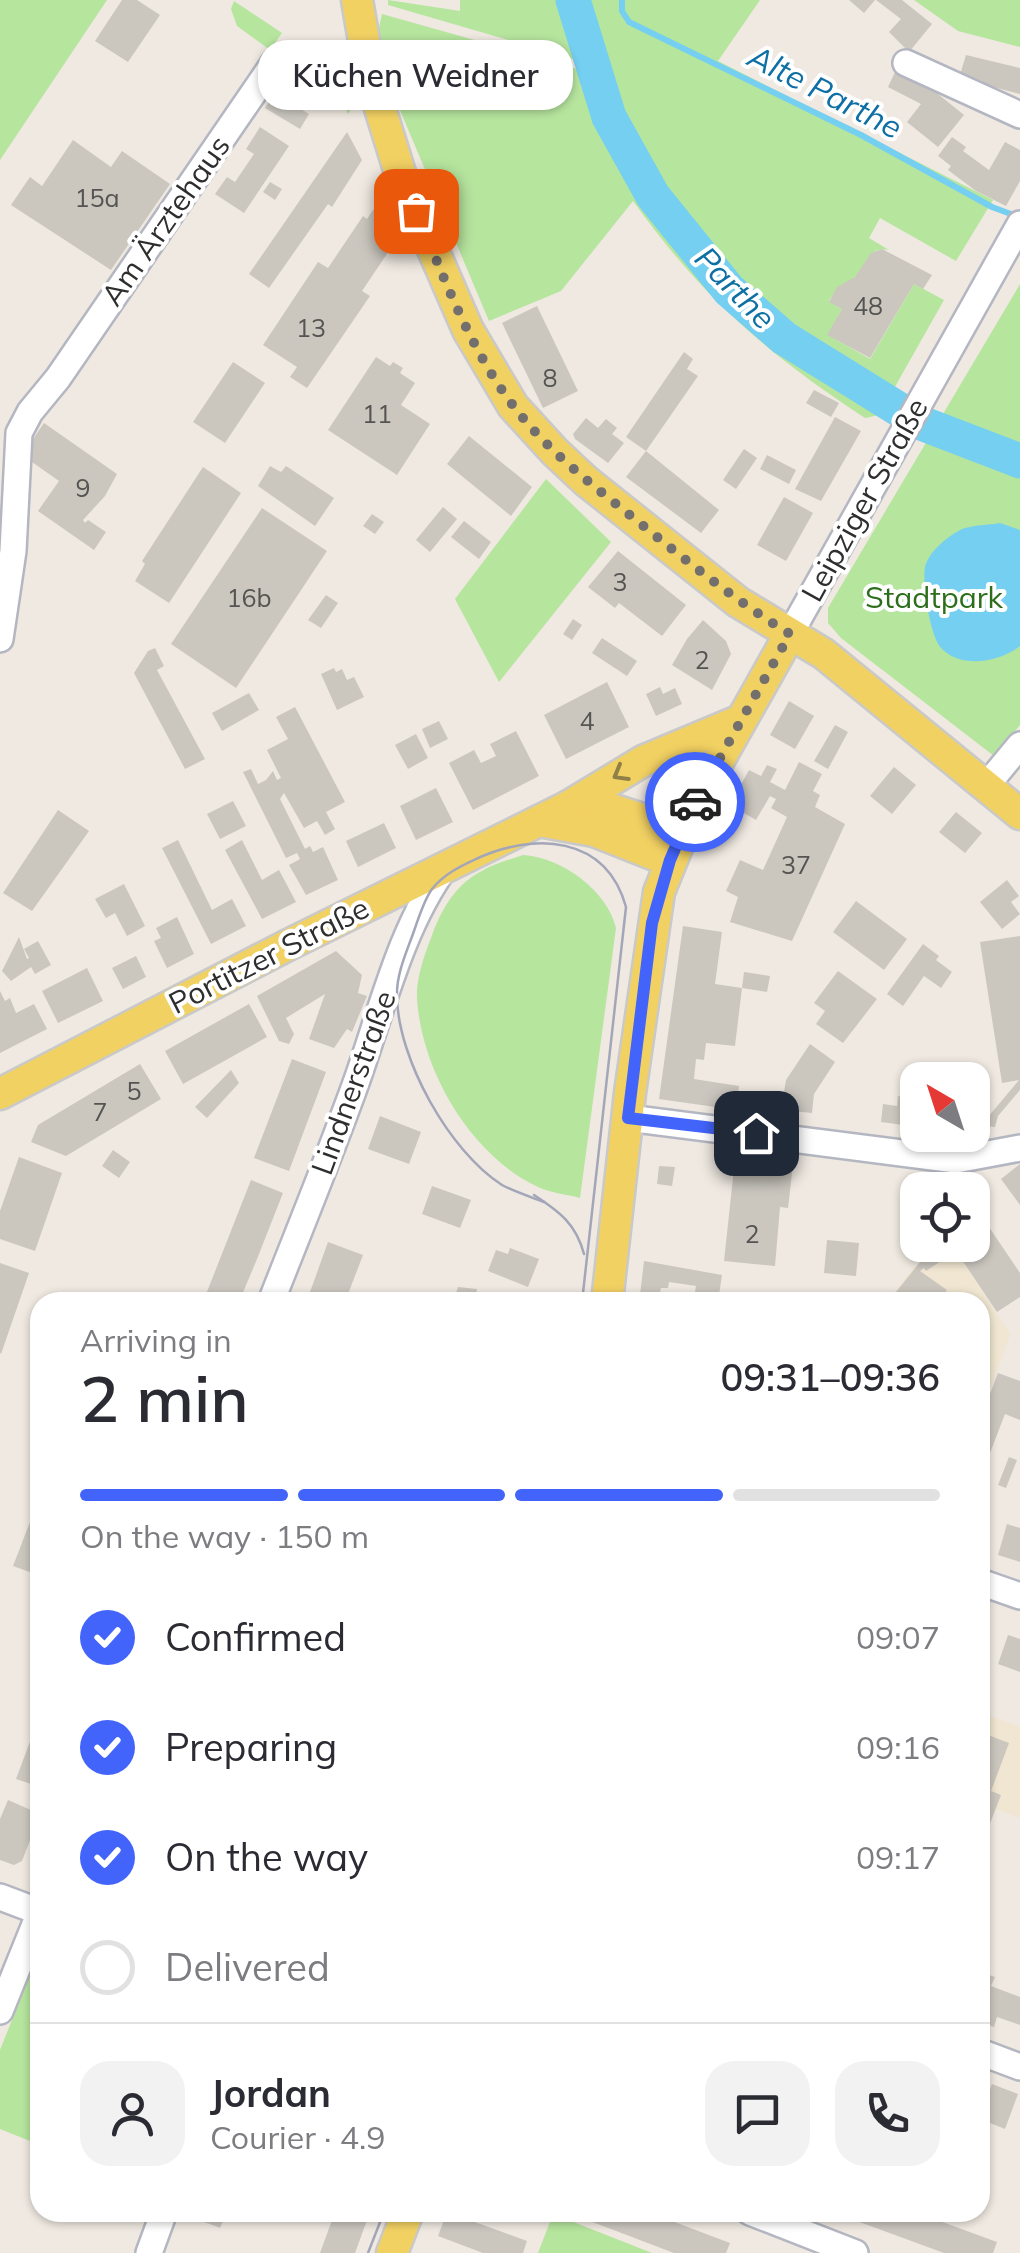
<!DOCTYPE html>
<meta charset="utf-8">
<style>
body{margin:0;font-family:Mulish,sans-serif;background:#f2f2f3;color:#2b2b33;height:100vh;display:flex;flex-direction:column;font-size:38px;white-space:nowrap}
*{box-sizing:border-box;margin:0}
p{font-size:32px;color:#7c7c81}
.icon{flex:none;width:55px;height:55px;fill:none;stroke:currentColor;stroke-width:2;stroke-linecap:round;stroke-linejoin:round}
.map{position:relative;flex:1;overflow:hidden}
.side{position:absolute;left:30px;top:1292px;width:960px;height:930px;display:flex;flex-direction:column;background:#fff;border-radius:30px;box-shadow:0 2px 8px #0004}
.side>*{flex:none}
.needle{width:65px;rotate:321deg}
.fabs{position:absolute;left:900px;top:1062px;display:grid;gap:20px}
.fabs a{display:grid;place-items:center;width:90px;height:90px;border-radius:20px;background:#fff;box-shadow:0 2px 8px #0004;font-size:50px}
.pin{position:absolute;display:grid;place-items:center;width:85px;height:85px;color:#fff;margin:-42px;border-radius:20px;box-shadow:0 5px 15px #0006}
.courier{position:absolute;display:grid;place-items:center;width:100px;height:100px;margin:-50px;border:8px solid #4264fb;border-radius:50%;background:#fff;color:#222;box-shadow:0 2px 12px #0007}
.bubble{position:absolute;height:70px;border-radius:30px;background:#fff;box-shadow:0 2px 8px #0004;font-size:32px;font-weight:600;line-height:70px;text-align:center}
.headline em{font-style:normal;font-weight:600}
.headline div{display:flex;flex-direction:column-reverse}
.headline{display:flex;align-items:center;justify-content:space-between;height:170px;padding:0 50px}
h1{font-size:65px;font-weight:600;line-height:75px}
.bar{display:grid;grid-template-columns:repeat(4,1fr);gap:15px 10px;align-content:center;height:120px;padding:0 50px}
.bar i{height:12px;border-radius:8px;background:#e1e1e2}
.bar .current{background:#4264fb}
.bar p{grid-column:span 4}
.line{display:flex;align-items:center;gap:25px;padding:0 50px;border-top:2px solid #e1e1e2}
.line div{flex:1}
.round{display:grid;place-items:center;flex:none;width:105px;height:105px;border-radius:30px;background:#f2f2f3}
ol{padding:0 50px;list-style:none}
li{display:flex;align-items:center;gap:30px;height:110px}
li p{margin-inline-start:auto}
li .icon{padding:10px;border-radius:50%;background:#4264fb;color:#fff;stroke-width:4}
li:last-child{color:#7c7c81}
li i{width:55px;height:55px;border:5px solid #e1e1e2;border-radius:50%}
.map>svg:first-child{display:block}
</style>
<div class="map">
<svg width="1020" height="2253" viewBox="0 0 1020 2253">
<rect width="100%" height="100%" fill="#efe9e1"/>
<g fill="#f0e6d1">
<polygon points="956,1251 1010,1334 980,1418 980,1302 888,1302 914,1266 927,1271"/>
<polygon points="990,1716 1020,1727 1020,1818 996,1809 987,1831 980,1828 980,1743"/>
</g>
<g fill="#b6e59e">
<polygon points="0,0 107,0 0,160"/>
<polygon points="388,0 460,11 460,0 562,0 573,59 388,5"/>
<path d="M 569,0 L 760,0 L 718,61 L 993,200 L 956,261 L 880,218 L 869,238 L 889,250 C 869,247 869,260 859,273 C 848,286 840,282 829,301 L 842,309 L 828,335 L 870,359 L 914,284 L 944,300 L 879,415 L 865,418 C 767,354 702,297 633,201 L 561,291 L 489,321 L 383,70 L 377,37 L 382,14 L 581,70 L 584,55 Z"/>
<polygon points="914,0 1020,0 1020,47 958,31"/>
<polygon points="234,1 282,33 270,50 237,26 231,9"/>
<polygon points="304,47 333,52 345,59 356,101 348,114 323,60"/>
<polygon points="1020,284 1020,725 994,756 841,638 828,623 828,608"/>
<polygon points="546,479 611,542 499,682 455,599"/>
<path d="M 523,855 C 561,857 607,890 616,928 L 580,1198 C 566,1194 549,1193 536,1186 C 470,1154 421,1070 417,998 C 416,979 424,956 431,938 C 440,912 454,886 480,872 C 493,864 509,860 523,855 Z"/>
<polygon points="40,1950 40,2145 0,2129 0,2050"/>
<polygon points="553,2214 652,2253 538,2253"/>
</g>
<path fill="#75cff0" d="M 1000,523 L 1020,530 L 1020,646 C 1000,662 962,669 942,649 C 930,638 922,583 925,567 C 929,551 948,536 962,529 C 973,525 989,525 1000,523 Z"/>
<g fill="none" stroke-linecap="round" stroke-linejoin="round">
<polyline stroke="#75cff0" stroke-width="6" points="622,0 622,11 629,22 861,135 992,207 1019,217"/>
<polyline stroke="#75cff0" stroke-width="35" points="573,0 609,117 653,196 729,290 784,338 921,423 1020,461"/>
</g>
<g fill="#cbc7bf">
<polygon points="122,0 137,0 160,15 128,62 95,41"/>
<polygon points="849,0 875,0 864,13"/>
<polygon points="876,0 902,0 932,24 909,52 889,32 901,19"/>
<polygon points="303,47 319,58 311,69 331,83 321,97 287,73"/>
<polygon points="966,55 1020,68 1020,94 959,78"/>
<polygon points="896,70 933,90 964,115 938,147 907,122 921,104 888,87"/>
<polygon points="275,93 309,114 300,129 265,108"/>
<polygon points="260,127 289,146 244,213 215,194 227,177 235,182 254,154 246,149"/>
<polygon points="347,132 362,160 332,207 328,204 269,288 249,274"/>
<polygon points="952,137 966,147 963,151 989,170 1005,142 1020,150 1020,181 1006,206 976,191 948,170 951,166 938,156"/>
<polygon points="73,140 111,167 122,151 170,184 111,270 11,205 30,177 42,186"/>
<polygon points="270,182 282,189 275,200 263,192"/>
<polygon points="383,208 399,236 362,291 370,296 307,388 290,377 297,367 263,345 318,262 328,268 363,216 367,219 373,210"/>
<polygon points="882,249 932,275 923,289 914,284 870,358 827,335 842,309 829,302 837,287 855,277 871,253"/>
<polygon points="537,306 578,391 543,408 502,323"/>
<polygon points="684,352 693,359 687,369 698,376 646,451 626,437"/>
<polygon points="376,357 390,366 393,362 403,368 400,373 415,383 401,405 430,424 397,475 328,430"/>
<polygon points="233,362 265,383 225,443 193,422"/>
<polygon points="814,390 839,403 831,417 806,403"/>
<polygon points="835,417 861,431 821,501 795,489"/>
<polygon points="586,418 598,428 606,419 617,428 612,434 624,443 608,463 575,439 573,434"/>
<polygon points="44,423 117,474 105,496 83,520 85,523 88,520 106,532 94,550 38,511 59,481 22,455"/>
<polygon points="469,436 532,487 511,516 447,464"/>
<polygon points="744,449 757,458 736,489 723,480"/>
<polygon points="646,451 719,510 701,533 626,477"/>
<polygon points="767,455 796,470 789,484 760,469"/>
<polygon points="270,466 281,472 286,466 334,498 315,526 258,486"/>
<polygon points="203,467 241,493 169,603 135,581 145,564 142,561"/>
<polygon points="784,497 813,513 786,561 757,545"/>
<polygon points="443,507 457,519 430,552 416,540"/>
<polygon points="262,508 327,551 236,688 171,644"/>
<polygon points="372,514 384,522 375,534 363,526"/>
<polygon points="464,521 491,542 479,559 451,537"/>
<polygon points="618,551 686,605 662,636 619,603 615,608 588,587"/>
<polygon points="326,595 338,603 321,628 308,620"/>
<polygon points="573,619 582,625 572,640 563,634"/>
<polygon points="703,620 726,641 731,654 712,690 672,665 687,639"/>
<polygon points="602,638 637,661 627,676 592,653"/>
<polygon points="155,648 164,666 157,670 205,759 185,769 134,673 148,651"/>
<polygon points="334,668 336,672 342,669 347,680 354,677 364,697 337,710 321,674"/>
<polygon points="607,682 629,727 566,759 544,715"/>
<polygon points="660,687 663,694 675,688 682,704 656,716 646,694"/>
<polygon points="249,693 259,710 222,731 212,713"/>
<polygon points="789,701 814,716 795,749 770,735"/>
<polygon points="295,707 345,802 326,812 335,829 325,835 317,821 304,828 284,793 280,799 305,849 310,846 313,852 323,847 338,880 306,895 289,865 300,859 297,853 286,858 243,772 251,769 258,784 266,780 273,771 277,780 281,778 267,750 288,739 276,717"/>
<polygon points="439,721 448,739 430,748 422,729"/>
<polygon points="835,725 848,732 828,769 814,761"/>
<polygon points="516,731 539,776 473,810 449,763 474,750 481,763 496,756 490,744"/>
<polygon points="416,734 428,758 408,769 395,745"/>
<polygon points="799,762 822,774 813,791 820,795 815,807 845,824 792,941 730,922 738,897 726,891 740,860 763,870 787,817 771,808 776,799 770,796 756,820 730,805 749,770 761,776 767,765 777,769 770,782 785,790"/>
<polygon points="894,767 916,785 892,814 870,796"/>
<polygon points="436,788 453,822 416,840 400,806"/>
<polygon points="233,801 246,826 220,839 207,814"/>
<polygon points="58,810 89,831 32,911 3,893"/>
<polygon points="956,812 982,833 965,853 939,832"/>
<polygon points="384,823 396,848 358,867 346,841"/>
<polygon points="178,840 212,910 232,899 246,926 211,944 162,848"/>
<polygon points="242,840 262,880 279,870 296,902 262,919 225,850"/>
<polygon points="1007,880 1019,896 1011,902 1020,914 1002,929 980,902"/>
<polygon points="124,884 145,926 127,936 115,913 106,918 95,899"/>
<polygon points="856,901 907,939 884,970 833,932"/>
<polygon points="177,917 194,954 167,968 154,941 161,938 156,928"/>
<polygon points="683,926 722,932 715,984 742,988 735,1046 706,1043 704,1060 696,1059 694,1079 739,1086 736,1110 659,1099"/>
<polygon points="1020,936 1020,1090 998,1116 995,1127 984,1126 983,1135 972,1133 972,1105 987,1107 988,1117 1019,1080 1002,1083 980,942"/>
<polygon points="19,937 27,959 29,958 24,949 38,941 51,965 35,974 31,967 11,981 2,971"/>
<polygon points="923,944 939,956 936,960 952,972 941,988 924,976 903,1006 887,994"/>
<polygon points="336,951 362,975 358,993 367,996 352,1032 347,1029 334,1048 309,1039 325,994 286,1018 294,1034 289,1044 279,1041 257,996"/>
<polygon points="136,956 146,977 123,989 112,968"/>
<polygon points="87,968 103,1001 58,1023 42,991"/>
<polygon points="838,971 877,999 843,1043 816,1024 825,1011 814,1003"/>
<polygon points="744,972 770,976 767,992 742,988"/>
<polygon points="0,991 5,1001 10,998 16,1013 34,1004 47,1029 0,1053"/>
<polygon points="249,1004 267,1037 183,1084 165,1051"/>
<polygon points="810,1044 835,1062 814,1094 812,1113 781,1110 786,1080"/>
<polygon points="292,1059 326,1072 289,1171 254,1158"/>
<polygon points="140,1064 161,1099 66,1156 31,1142 38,1125"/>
<polygon points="231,1070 239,1083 207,1118 195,1107"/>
<polygon points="898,1096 918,1099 918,1127 881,1122 883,1104 897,1106"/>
<polygon points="380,1116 421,1132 409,1164 368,1149"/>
<polygon points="113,1150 130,1162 119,1178 102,1166"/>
<polygon points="751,1154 772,1156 771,1163 793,1165 788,1208 780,1207 775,1266 724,1261 735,1159 751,1161"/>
<polygon points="19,1157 62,1173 35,1251 0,1239 0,1211"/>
<polygon points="1020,1164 1020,1205 1001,1179"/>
<polygon points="659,1166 675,1167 672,1186 657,1184"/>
<polygon points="251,1180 283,1193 257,1259 239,1302 203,1302"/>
<polygon points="432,1186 471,1200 460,1228 422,1214"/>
<polygon points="972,1202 1020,1273 1020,1297 997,1312 956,1251 926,1271 924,1268 920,1271 947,1290 938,1302 888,1302 920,1262 912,1249 917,1245 972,1245"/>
<polygon points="827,1240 859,1243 856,1276 824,1273"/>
<polygon points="328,1242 363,1255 345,1302 310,1292"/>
<polygon points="510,1248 539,1259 528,1287 488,1271 496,1250 508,1254"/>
<polygon points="644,1261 722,1275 718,1302 701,1302 702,1293 695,1292 696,1286 669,1282 668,1288 661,1288 659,1297 640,1295"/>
<polygon points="0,1263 29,1273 1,1354 0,1353"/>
<polygon points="458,1287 477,1289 475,1302 453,1302"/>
<polygon points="998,1373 1020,1381 1020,1420 1005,1414 980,1479 980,1420"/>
<polygon points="1009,1457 1017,1460 1006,1488 998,1485"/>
<polygon points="40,1496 40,1570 38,1575 13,1566"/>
<polygon points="1007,1524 1020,1528 1020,1562 998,1555"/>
<polygon points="1008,1635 1020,1639 1020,1672 998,1664"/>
<polygon points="40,1715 40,1787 16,1779"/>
<polygon points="980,1732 1009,1743 991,1791 1001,1795 987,1831 980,1828"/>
<polygon points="8,1800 40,1814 22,1861 14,1865 0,1860 0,1819"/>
<polygon points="986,1974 995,1977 991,1986 1020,1997 1020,2025 997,2017 994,2027 980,2022 980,1989"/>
<polygon points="992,2084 1018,2094 1005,2129 980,2119 980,2096 987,2098"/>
<polygon points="190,2212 227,2212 220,2228 189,2216"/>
<polygon points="335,2212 370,2212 355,2253 320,2253"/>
<polygon points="447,2212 527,2241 523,2253 483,2253 438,2236"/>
<polygon points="566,2212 648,2212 730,2243 726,2253 674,2253"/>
<polygon points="915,2212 997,2242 993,2253 944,2253 835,2213"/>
</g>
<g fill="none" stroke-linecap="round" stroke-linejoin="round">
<defs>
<g id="minor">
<polyline points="906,63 1020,115"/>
<polyline points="790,634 1020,224"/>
<polyline points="0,639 13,551 19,433 30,412 58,378 274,63"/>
<polyline points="986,786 1020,745"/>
<polyline points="628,1118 956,1160 1020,1148"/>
<path d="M 271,1302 C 300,1228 330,1155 357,1080 C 382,1009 401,928 445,867"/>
<polyline points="980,1582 1020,1596"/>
<polyline points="0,1897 40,1912"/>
<polyline points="0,2011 40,1912"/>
<polyline points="980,2052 1020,2067"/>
<polyline points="750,2212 855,2253"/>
<polyline points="149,2253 164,2212"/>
</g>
<g id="major">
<polyline points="357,0 370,76 401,176 468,330 513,406 555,452 586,481 738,602 824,654 1020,814"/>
<polyline points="567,807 608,808 682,832"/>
<polyline points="539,821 594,831 670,861"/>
<polyline points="0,1094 288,945 567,807 643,761 741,720"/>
<polyline points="607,1302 630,1093 659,892 696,801 790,634"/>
<polyline points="392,2253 408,2212"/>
</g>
</defs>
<use href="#minor" stroke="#b4b7c1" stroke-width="30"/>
<use href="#major" stroke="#c9c9c9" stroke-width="35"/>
<use href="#minor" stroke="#fff" stroke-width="25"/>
<use href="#major" stroke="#f2d163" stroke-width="30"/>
<g stroke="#a3a6b8" stroke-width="2.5">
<path d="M 534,1195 C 560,1212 576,1224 584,1254"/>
<path d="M 544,1202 C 531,1197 515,1192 502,1185 C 449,1151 398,1059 397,997 C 396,974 407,951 414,931 C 419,917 424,900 432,889 C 444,874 459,867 476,859 C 534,832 606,835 626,907 L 582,1302"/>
<polyline points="368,2253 384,2212"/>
</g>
</g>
<defs><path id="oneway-chevron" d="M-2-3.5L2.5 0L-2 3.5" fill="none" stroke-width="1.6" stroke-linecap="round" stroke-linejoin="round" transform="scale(2.5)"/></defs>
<use stroke="#908048" href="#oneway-chevron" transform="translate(620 774) rotate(150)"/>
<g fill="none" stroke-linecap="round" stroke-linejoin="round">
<path stroke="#726f6d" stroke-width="10" stroke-dasharray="0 18" d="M 416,211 C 444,277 470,350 515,408 C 547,450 590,483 631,516 C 683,558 733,599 790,634 L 695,802"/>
<polyline stroke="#4264fb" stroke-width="12" points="695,802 670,860 652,923 628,1118 756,1133"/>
</g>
<g text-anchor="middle" stroke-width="8" stroke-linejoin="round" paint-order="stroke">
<g font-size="25" fill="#555452">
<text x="97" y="207">15a</text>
<text x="868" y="315">48</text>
<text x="311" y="337">13</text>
<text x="550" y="387">8</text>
<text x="377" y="423">11</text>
<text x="83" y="497">9</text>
<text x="620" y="591">3</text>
<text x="249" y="607">16b</text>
<text x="702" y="669">2</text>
<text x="587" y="730">4</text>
<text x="796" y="874">37</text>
<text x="134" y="1100">5</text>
<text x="100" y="1121">7</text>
<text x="752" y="1243">2</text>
</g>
<g font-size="30" fill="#2e2e2e" stroke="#fff">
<text transform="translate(166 221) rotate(-55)" y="10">Am Ärztehaus</text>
<text transform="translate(865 500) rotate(-61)" y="10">Leipziger Straße</text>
<text transform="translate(269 956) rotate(-27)" y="10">Portitzer Straße</text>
<text transform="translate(354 1083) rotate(-70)" y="10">Lindnerstraße</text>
</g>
<g font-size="30" fill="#2c6e1b" stroke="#fff">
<text x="934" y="608">Stadtpark</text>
</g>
<g font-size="32" font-style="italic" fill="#0d6fa3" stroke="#fff">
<text transform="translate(825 92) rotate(27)" y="11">Alte Parthe</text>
<text transform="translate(735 288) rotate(46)" y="11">Parthe</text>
</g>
</g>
</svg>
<div class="fabs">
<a><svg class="needle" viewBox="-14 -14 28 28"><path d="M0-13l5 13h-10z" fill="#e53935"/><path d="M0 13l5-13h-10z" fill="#7c7c81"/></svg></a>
<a><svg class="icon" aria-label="locate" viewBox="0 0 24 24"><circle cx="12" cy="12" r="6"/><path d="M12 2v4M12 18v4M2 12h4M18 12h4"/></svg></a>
</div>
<div class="pin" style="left:416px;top:211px;background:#ea580c"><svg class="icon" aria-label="bag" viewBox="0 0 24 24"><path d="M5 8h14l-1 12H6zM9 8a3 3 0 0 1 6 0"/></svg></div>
<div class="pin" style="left:756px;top:1133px;background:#1f2937"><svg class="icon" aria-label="home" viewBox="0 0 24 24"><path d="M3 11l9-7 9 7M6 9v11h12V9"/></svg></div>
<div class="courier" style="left:695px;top:802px"><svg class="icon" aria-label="car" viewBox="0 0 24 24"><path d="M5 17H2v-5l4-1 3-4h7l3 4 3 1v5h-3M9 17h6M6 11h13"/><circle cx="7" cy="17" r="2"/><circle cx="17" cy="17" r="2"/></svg></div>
<div class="bubble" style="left:258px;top:40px;width:315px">Küchen Weidner</div>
<section class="side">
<div class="headline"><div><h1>2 min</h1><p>Arriving in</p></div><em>09:31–09:36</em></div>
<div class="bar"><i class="current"></i><i class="current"></i><i class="current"></i><i></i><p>On the way · 150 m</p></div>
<ol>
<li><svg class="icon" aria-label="check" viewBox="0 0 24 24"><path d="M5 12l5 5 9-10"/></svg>Confirmed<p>09:07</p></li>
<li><svg class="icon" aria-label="check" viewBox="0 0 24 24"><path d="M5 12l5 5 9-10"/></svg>Preparing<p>09:16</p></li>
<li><svg class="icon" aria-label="check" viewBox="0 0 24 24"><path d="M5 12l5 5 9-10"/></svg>On the way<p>09:17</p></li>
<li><i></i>Delivered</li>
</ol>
<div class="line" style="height:180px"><a class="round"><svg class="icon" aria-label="person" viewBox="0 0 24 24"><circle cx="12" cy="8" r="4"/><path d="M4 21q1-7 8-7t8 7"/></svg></a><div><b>Jordan</b><p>Courier · 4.9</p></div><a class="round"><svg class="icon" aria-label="chat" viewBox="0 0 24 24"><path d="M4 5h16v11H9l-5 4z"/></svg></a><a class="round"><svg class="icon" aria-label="phone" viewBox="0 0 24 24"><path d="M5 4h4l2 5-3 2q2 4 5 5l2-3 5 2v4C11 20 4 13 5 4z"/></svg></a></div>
</section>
</div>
